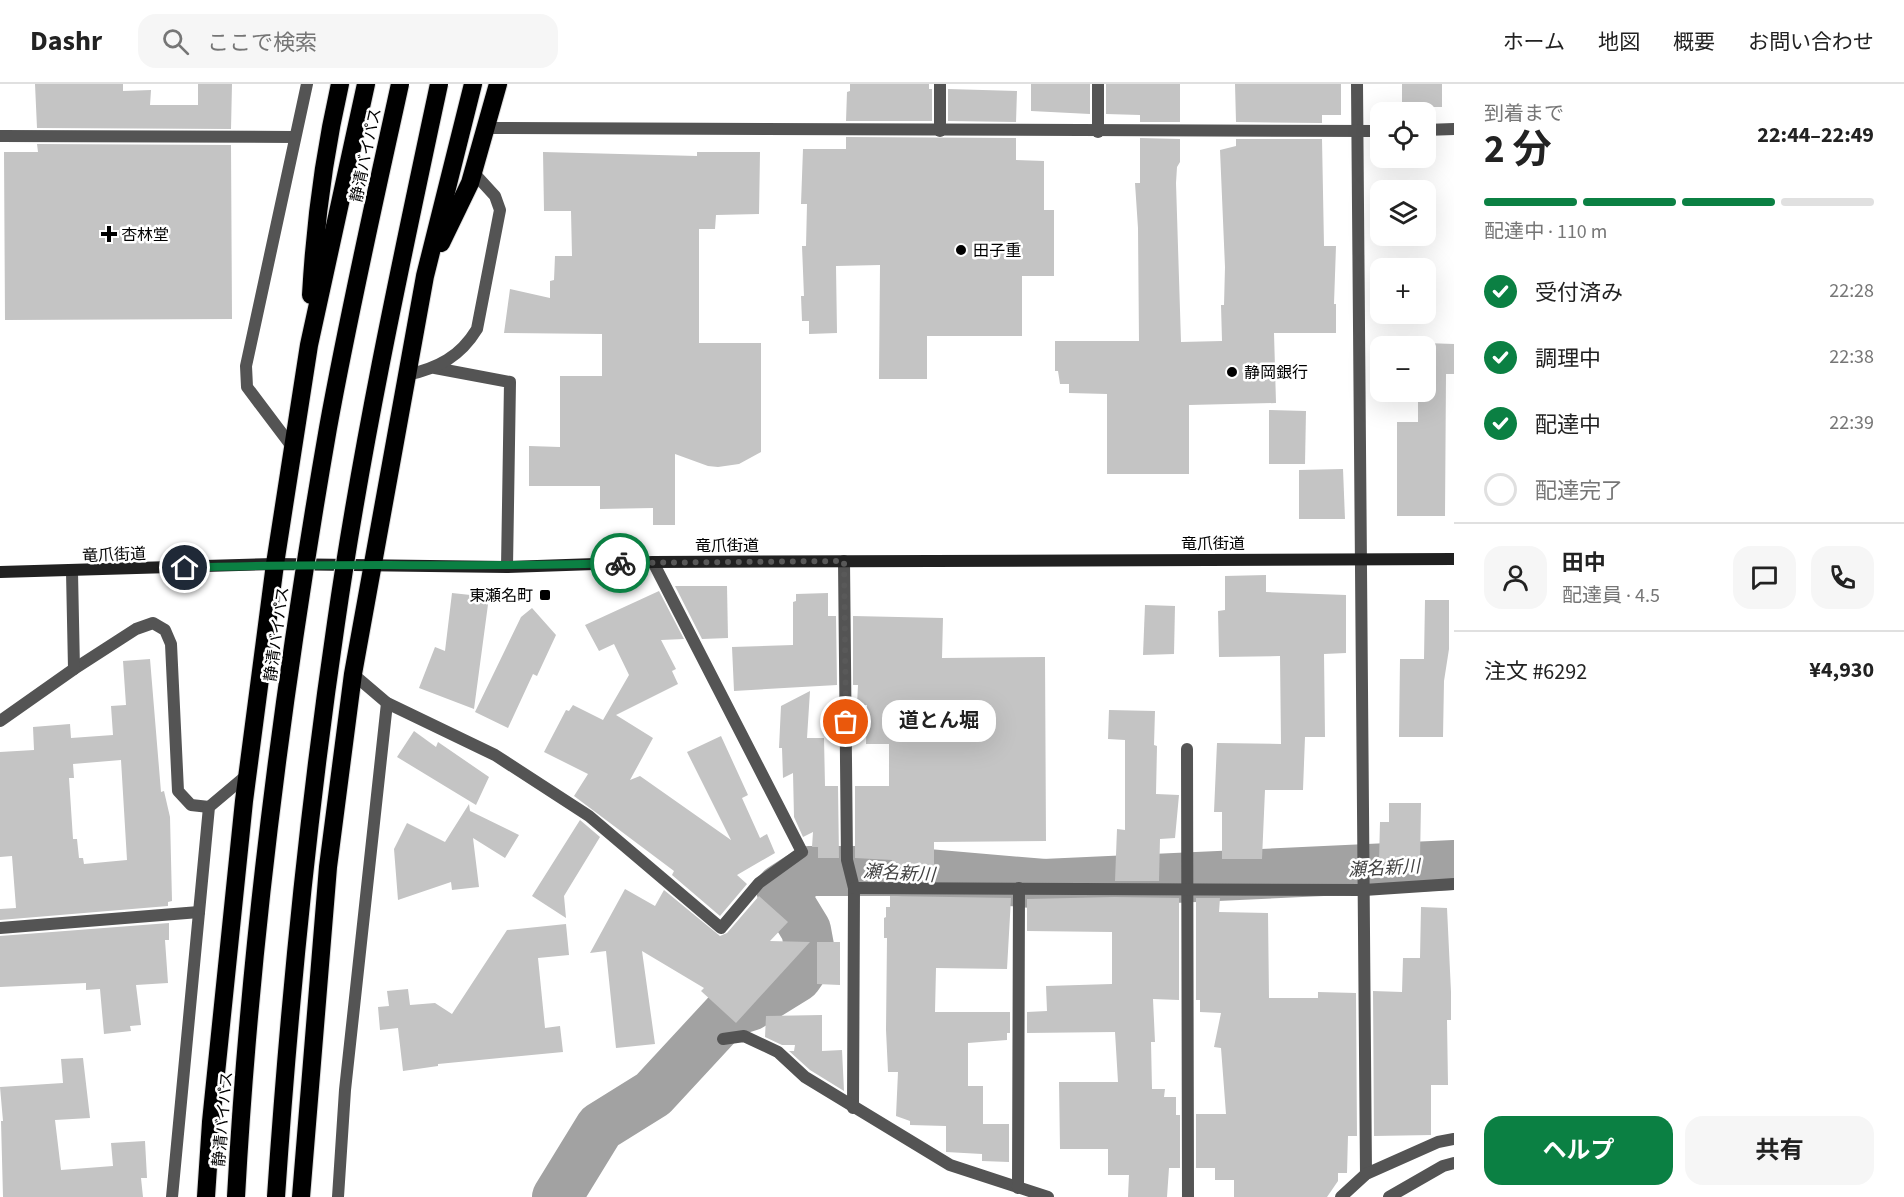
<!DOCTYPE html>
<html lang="ja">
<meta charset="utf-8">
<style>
body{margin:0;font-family:"Source Sans 3","Noto Sans JP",sans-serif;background:#f6f6f6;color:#222;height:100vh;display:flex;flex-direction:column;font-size:22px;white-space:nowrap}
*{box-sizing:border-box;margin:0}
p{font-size:20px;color:#767676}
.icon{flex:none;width:33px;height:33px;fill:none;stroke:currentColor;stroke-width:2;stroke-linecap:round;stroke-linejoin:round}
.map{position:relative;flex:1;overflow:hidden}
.panel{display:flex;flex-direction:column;background:#fff;width:450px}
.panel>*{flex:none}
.tools{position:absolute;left:1370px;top:18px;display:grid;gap:12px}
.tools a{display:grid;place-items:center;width:66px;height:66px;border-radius:12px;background:#fff;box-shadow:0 6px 24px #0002;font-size:30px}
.pin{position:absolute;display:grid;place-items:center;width:51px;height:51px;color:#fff;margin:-26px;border:3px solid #fff;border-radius:50%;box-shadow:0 2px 6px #0007}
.courier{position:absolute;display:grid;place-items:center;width:60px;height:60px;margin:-30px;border:4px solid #0b8043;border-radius:50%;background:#fff;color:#222;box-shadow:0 2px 8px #0007}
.bubble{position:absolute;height:42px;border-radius:18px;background:#fff;box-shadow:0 6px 24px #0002;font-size:20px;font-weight:700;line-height:42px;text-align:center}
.overview em{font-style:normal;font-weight:700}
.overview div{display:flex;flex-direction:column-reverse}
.overview{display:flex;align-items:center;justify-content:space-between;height:102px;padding:0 30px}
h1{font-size:39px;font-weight:700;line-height:45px}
.bar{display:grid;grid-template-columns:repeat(4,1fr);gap:9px 6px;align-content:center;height:72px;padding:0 30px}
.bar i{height:8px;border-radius:4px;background:#e0e0e0}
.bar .current{background:#0b8043}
.bar p{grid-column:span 4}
.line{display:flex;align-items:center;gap:15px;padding:0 30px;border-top:2px solid #e0e0e0}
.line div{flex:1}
.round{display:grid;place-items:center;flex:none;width:63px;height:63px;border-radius:18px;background:#f6f6f6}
ol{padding:0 30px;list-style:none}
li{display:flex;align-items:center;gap:18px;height:66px}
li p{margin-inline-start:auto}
li .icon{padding:6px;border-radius:50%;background:#0b8043;color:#fff;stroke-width:4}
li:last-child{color:#767676}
li i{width:33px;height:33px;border:3px solid #e0e0e0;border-radius:50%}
.action{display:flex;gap:12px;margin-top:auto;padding:12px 30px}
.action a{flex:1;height:69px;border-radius:18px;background:#0b8043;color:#fff;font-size:24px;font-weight:700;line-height:69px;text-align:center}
.action a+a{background:#f6f6f6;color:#222}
header{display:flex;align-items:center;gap:36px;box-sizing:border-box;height:84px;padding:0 30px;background:#fff;border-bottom:2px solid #e0e0e0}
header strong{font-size:28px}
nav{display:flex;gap:33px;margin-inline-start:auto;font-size:21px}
.search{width:420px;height:54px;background:#f6f6f6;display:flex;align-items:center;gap:15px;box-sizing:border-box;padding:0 21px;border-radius:18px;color:#767676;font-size:22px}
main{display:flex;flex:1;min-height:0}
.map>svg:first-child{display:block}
</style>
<header>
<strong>Dashr</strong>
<div class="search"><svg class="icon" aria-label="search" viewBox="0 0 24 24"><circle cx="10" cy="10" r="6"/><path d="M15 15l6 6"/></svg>ここで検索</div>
<nav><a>ホーム</a><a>地図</a><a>概要</a><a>お問い合わせ</a></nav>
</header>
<main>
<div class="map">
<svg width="1454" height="1113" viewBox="0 0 1454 1113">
<rect width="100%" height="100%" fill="#fff"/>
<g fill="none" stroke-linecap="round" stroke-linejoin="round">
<polyline stroke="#a2a2a2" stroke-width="50" points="557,1113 600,1043 653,1010 728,929 750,922 797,893 811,873 806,846 781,805 809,787 892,787 1044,800 1454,781"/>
</g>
<g fill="#c4c4c4" fill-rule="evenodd">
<polygon points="35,0 123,0 123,7 151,6 150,21 198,21 198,0 232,0 231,45 37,44"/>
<polygon points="850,0 929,0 929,5 932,5 932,37 846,37 847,8 850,7"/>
<polygon points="1031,0 1090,0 1090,30 1031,27"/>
<polygon points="1106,0 1180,0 1180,38 1140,38 1140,31 1106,30"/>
<polygon points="1235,0 1341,0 1341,31 1322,31 1322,39 1236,38"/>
<rect x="1402" y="0" width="40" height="23"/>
<polygon points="948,5 1017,7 1016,38 948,37"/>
<polygon points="846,53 1016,54 1016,76 1044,77 1044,126 1054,126 1054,192 1022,192 1022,252 927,252 927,295 879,295 880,181 836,182 837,249 809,250 809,237 802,237 801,212 804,212 802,162 806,162 807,120 801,120 803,65 846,65"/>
<polygon points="1140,54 1180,55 1180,78 1177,83 1176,99 1181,258 1222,257 1221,221 1224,221 1225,183 1220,66 1236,62 1236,55 1322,55 1324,162 1336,162 1334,220 1336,220 1336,249 1274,249 1276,319 1189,321 1189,390 1107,390 1107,310 1069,309 1069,300 1060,300 1058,287 1055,287 1055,257 1139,257 1138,144 1135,99 1140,99"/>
<polygon points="37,60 231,61 232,235 5,236 4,68 38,68"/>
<polygon points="543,68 697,72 697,68 760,68 759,130 716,131 715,145 699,145 699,259 761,259 761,368 739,380 718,383 708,382 675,370 675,441 653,441 653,424 600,425 600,402 529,402 529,362 560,363 560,292 602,292 602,250 504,249 510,205 550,214 550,197 554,196 555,172 572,172 571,127 544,127"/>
<polygon points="1425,259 1454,260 1454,290 1446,290 1445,432 1397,432 1397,338 1418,338 1418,318 1425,318"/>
<polygon points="1269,326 1306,327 1305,380 1269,380"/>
<polygon points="1343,385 1345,435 1299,435 1299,386"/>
<polygon points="1266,491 1266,508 1346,511 1346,569 1324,570 1325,653 1305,653 1303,706 1265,706 1262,775 1222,775 1222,728 1214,728 1217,659 1281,660 1280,572 1219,573 1218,527 1225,526 1225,492"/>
<polygon points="675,502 727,502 728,554 702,555"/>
<polygon points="659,507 684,555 661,556 676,585 672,587 678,600 616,631 653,654 630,696 640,692 731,756 687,668 721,652 748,711 742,714 760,754 767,750 775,769 737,791 747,800 720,832 672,791 674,787 574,712 588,690 544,668 566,626 569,627 573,621 603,636 629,591 614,560 599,567 585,541"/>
<polygon points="452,509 489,513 474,625 419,604 435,563 445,567"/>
<polygon points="828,509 828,532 836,532 837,601 734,607 732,563 793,561 793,518 796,517 796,510"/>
<polygon points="1425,516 1449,516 1449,565 1444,597 1443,653 1399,653 1400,575 1424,575"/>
<polygon points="1145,521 1175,522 1174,570 1143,571"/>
<polygon points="532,524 556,551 537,592 533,590 508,644 475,628 521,533"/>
<polygon points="853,532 943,534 942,574 1045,573 1046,757 934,758 934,796 891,796 892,776 855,774 855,702 889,702 889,660 866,660 867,621 857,621 858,601 853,601"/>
<path d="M 150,575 L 161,708 L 164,707 L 170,733 L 172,817 L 168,818 L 168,822 L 0,836 L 0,825 L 16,824 L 12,772 L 0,773 L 0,668 L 34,666 L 33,643 L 70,640 L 71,654 L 113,651 L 111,622 L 126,621 L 123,577 ZM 121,676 L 127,776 L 84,780 L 83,774 L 79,774 L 77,755 L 73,755 L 69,694 L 74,694 L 73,680 Z"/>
<polygon points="810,607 807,654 824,654 825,702 838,702 839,774 818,774 818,763 812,763 813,748 803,753 794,733 793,689 783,694 782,664 779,664 781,622"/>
<polygon points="1109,626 1155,627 1154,661 1157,662 1156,710 1179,711 1175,754 1160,755 1159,797 1115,797 1117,745 1125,746 1125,656 1108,655"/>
<polygon points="414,647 436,663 438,658 489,693 476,721 397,673"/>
<polygon points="1389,719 1421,719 1420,777 1379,777 1380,738 1389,738"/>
<polygon points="469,720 470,727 519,751 505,774 473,754 479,803 452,806 451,798 398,816 394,765 407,739 445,758"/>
<polygon points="580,736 600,753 564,812 566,834 532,812"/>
<polygon points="625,805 655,822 664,806 720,852 727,849 759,812 788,838 770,857 810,858 736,939 701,907 704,904 642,867 655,960 616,964 606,867 590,869"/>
<polygon points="890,812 1011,814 1007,885 936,884 935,928 1010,928 1010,949 1007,949 1007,956 968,959 968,1002 983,1002 983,1040 1009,1040 1009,1078 982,1077 982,1070 946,1068 946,1042 910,1041 910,1037 896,1032 898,988 888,988 886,946 887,854 884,854 884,834 886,833 886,823 890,823"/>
<polygon points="1114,813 1179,814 1179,916 1153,915 1155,958 1151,958 1152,1005 1165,1005 1164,1013 1176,1013 1176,1031 1180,1031 1180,1084 1169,1084 1167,1113 1128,1113 1129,1091 1108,1091 1108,1065 1060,1065 1059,998 1118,998 1115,948 1027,949 1027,928 1047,927 1046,902 1112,900 1112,848 1027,847 1027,815"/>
<polygon points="1196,814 1220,814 1219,828 1268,829 1269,914 1318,914 1318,908 1356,909 1357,1052 1348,1052 1347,1089 1338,1089 1338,1097 1327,1113 1234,1113 1234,1096 1215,1096 1215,1084 1196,1084 1196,1030 1226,1030 1221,964 1214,963 1221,929 1200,928 1200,916 1196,916"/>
<polygon points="1421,823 1447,824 1451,908 1451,936 1447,936 1448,1001 1431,1001 1431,1051 1374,1052 1373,907 1402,908 1403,874 1420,874"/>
<polygon points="169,839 169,856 165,856 168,899 136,901 141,941 130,942 131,947 104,950 100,905 86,906 86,899 0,903 0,852"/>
<polygon points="566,840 569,871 538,874 545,944 560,942 563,968 438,980 438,982 403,987 398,944 380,946 378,923 389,922 387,907 408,905 410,921 435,919 452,930 507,846"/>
<polygon points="817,858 840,858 840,901 817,900"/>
<polygon points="822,931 822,967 842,966 844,1007 810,986 789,967 794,967 795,961 782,961 765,953 766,932"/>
<polygon points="83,974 90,1034 55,1036 61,1086 113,1082 111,1059 145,1057 147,1094 141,1094 143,1113 3,1113 1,1037 3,1037 0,1003 63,999 61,975"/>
</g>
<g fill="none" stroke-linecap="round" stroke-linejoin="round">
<defs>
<g id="highway">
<polyline points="441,159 470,99 498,0"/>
<path d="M 311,211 C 315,140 324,70 340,0"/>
<polyline points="206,1113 211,1038 244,717 275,480 309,261 366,0"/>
<polyline points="301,1113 328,783 353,590 425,192 473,0"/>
</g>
</defs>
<use href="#highway" stroke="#dbdbdb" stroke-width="20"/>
<g stroke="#545454" stroke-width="12">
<polyline points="1357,0 1366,1090"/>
<polyline points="486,44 1380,47"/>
<polyline points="1425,46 1454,45"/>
<polyline points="940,47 940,0"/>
<polyline points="1098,48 1098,0"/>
<polyline points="0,52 295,53"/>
<polyline points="435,284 510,298 507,483"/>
<path d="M 407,291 C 438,284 460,273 477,245 L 500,126 L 495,112 L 473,88"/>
<polyline points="293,364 247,303 246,282 307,0"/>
<polyline points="844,477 847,776 854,804 853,1024"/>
<polyline points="74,585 136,545 153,539 165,546 171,560 178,707 191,721 209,723"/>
<polyline points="353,590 387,619 495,671 589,732 721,844 759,799 802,768 653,478"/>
<polyline points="0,637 74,585 72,488"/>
<polyline points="1187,665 1188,1113"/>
<polyline points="854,804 1364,806 1454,800"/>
<polyline points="0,844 199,828"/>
<polyline points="723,955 744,952 778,968 805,993 950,1081 1048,1113"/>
<polyline points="1018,1104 1019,804"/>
<polyline points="172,1113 209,723 247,691"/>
<polyline points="338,1113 345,1006 387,619"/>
<polyline points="1341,1113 1366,1090 1438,1058 1454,1055"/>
<polyline points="1389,1113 1443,1082 1454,1079"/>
</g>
<polyline stroke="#212121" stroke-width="12" points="0,488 275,480 507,483 653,478 1454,475"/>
<use href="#highway" stroke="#000" stroke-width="18"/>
<defs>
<g id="highway-bridge">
<path d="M 236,1113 C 250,856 284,597 328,344 C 349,228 375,114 400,0"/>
<path d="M 276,1113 C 289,921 308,729 336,539 C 362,358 401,178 439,0"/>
</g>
</defs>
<use href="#highway-bridge" stroke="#dbdbdb" stroke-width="20" stroke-linecap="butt"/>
<use href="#highway-bridge" stroke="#000" stroke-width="18"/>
</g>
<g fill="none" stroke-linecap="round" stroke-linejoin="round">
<polyline stroke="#595959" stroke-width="6" stroke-dasharray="0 10.8" points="620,479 844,477 846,638"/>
<path stroke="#0b8043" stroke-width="8" d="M 185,484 C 330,478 475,484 620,479"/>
</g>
<g fill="#000" stroke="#fff" stroke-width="2">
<path d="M106 141h6v6h6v6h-6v6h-6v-6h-6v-6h6z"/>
<circle cx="961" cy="166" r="6"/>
<circle cx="1232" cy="288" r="6"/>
<rect x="539" y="505" width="12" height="12" rx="3"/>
</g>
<g text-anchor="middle" stroke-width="5" stroke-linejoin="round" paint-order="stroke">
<g font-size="16" fill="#000" stroke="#fff">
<text transform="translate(365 71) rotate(-78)" y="6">静清バイパス</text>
<text x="1213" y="465">竜爪街道</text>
<text x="727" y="467">竜爪街道</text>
<text transform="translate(114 470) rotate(-2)" y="6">竜爪街道</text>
<text transform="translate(276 550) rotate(-82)" y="6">静清バイパス</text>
<text transform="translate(222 1035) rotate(-85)" y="6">静清バイパス</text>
</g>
<g font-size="16" fill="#000" stroke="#fff" text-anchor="start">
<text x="121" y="156">杏林堂</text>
<text x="973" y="172">田子重</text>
<text x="1244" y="294">静岡銀行</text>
<text x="533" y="517" text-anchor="end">東瀬名町</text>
</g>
<g font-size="18" font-style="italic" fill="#434343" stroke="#fff">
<text transform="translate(1384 784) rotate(-3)" y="6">瀬名新川</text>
<text transform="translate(899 789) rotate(3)" y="6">瀬名新川</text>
</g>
</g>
</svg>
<div class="tools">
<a><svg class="icon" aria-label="locate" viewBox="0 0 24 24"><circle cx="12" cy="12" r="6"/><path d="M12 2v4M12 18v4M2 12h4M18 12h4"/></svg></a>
<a><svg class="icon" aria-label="layers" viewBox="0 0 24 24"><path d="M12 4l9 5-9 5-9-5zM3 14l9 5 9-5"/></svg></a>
<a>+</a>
<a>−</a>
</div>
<div class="pin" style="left:846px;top:638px;background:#ea580c"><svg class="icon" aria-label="bag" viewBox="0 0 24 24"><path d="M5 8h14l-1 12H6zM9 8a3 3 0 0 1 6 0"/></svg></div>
<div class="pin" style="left:185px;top:484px;background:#1f2937"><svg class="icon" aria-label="home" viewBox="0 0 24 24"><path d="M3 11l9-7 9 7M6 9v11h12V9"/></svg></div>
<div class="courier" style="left:620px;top:479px"><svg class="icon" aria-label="bike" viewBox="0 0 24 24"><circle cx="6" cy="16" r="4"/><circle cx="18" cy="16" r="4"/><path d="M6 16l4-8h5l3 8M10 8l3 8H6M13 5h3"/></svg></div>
<div class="bubble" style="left:882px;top:616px;width:114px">道とん堀</div>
</div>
<section class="panel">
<div class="overview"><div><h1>2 分</h1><p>到着まで</p></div><em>22:44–22:49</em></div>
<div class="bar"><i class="current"></i><i class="current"></i><i class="current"></i><i></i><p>配達中 · 110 m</p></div>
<ol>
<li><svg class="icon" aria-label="check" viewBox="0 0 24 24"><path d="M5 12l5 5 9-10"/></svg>受付済み<p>22:28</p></li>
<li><svg class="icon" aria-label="check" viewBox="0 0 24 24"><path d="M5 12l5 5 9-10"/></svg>調理中<p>22:38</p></li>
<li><svg class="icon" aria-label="check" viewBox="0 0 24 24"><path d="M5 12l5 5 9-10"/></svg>配達中<p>22:39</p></li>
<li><i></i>配達完了</li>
</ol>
<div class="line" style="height:108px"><a class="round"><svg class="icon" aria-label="person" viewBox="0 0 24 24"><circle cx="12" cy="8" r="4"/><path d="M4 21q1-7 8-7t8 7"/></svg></a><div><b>田中</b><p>配達員 · 4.5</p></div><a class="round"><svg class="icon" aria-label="chat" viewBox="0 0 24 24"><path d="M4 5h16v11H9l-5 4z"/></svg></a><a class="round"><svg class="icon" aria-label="phone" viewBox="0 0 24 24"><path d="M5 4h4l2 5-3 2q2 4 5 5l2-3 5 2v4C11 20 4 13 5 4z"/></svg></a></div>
<div class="line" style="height:78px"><div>注文 #6292</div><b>¥4,930</b></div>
<div class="action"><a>ヘルプ</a><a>共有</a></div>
</section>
</main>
